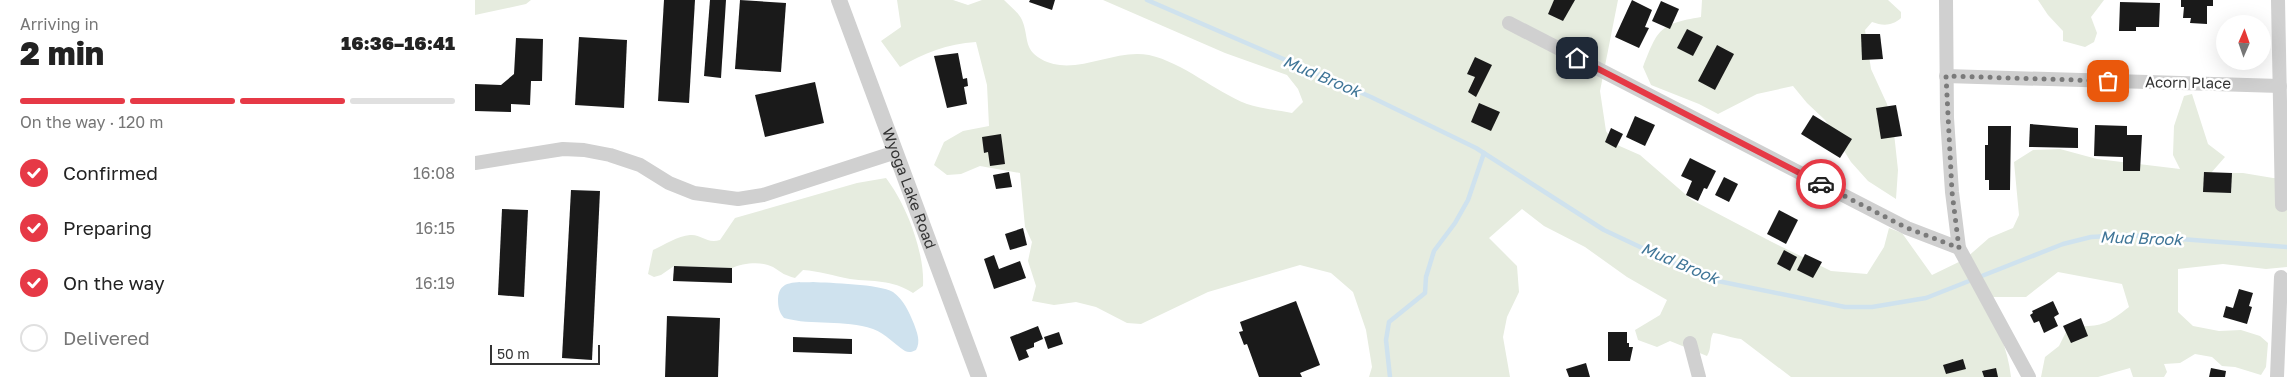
<!DOCTYPE html>
<meta charset="utf-8">
<style>
body{margin:0;font-family:"Golos Text",sans-serif;background:#f6f6f6;color:#222;height:100vh;display:flex;flex-direction:column;font-size:19px;white-space:nowrap}
*{box-sizing:border-box;margin:0}
p{font-size:16px;color:#767676}
.icon{flex:none;width:28px;height:28px;fill:none;stroke:currentColor;stroke-width:2;stroke-linecap:round;stroke-linejoin:round}
.map{position:relative;flex:1;overflow:hidden}
.sheet{display:flex;flex-direction:column;background:#fff;width:475px}
.sheet>*{flex:none}
.needle{width:32px;rotate:2deg}
.controls{position:absolute;left:1741px;top:15px;display:grid;gap:10px}
.controls a{display:grid;place-items:center;width:55px;height:55px;border-radius:50%;background:#fff;box-shadow:0 5px 20px #0002;font-size:25px}
.scale{position:absolute;left:15px;bottom:12px;width:110px;box-sizing:border-box;padding-left:5px;border:2px solid #333;border-top:0;font-size:14px;line-height:18px;white-space:nowrap;color:#333;-webkit-text-stroke:4px #fff;paint-order:stroke}
.pin{position:absolute;display:grid;place-items:center;width:42px;height:42px;color:#fff;margin:-21px;border-radius:10px;box-shadow:0 2px 8px #0006}
.courier{position:absolute;display:grid;place-items:center;width:50px;height:50px;margin:-25px;border:4px solid #e63946;border-radius:50%;background:#fff;color:#222;box-shadow:0 1px 6px #0007}
.overview em{font-style:normal;font-weight:800}
.overview div{display:flex;flex-direction:column-reverse}
.overview{display:flex;align-items:center;justify-content:space-between;height:85px;padding:0 20px}
h1{font-size:32px;font-weight:800;line-height:38px}
.bar{display:grid;grid-template-columns:repeat(4,1fr);gap:8px 5px;align-content:center;height:60px;padding:0 20px}
.bar i{height:6px;border-radius:4px;background:#e0e0e0}
.bar .active{background:#e63946}
.bar p{grid-column:span 4}
ol{padding:0 20px;list-style:none}
li{display:flex;align-items:center;gap:15px;height:55px}
li p{margin-inline-start:auto}
li .icon{padding:5px;border-radius:50%;background:#e63946;color:#fff;stroke-width:4}
li:last-child{color:#767676}
li i{width:28px;height:28px;border:2px solid #e0e0e0;border-radius:50%}
main{display:flex;flex:1;min-height:0}
.map>svg:first-child{display:block}
</style>
<main>
<section class="sheet">
<div class="overview"><div><h1>2 min</h1><p>Arriving in</p></div><em>16:36–16:41</em></div>
<div class="bar"><i class="active"></i><i class="active"></i><i class="active"></i><i></i><p>On the way · 120 m</p></div>
<ol>
<li><svg class="icon" aria-label="check" viewBox="0 0 24 24"><path d="M5 12l5 5 9-10"/></svg>Confirmed<p>16:08</p></li>
<li><svg class="icon" aria-label="check" viewBox="0 0 24 24"><path d="M5 12l5 5 9-10"/></svg>Preparing<p>16:15</p></li>
<li><svg class="icon" aria-label="check" viewBox="0 0 24 24"><path d="M5 12l5 5 9-10"/></svg>On the way<p>16:19</p></li>
<li><i></i>Delivered</li>
</ol>
</section>
<div class="map">
<svg width="1812" height="377" viewBox="0 0 1812 377">
<rect width="100%" height="100%" fill="#fff"/>
<g fill="#e6ecdf">
<polygon points="0,0 56,0 51,4 0,15"/>
<path d="M 422,0 L 478,0 L 493,5 L 507,0 L 529,0 C 535,6 544,13 547,20 C 554,36 548,49 566,59 C 599,78 638,48 674,55 C 709,63 739,91 772,104 C 786,109 803,110 817,113 L 828,102 L 823,89 L 812,75 L 750,53 L 628,0 L 1143,0 L 1125,91 L 1131,131 L 1140,144 L 1165,155 L 1217,200 L 1295,241 L 1356,271 L 1392,274 L 1409,247 L 1414,228 L 1427,233 L 1457,275 L 1490,259 L 1514,238 L 1538,228 L 1544,215 L 1539,162 L 1558,150 L 1585,149 L 1622,159 L 1705,169 L 1698,155 L 1699,126 L 1709,96 L 1717,94 L 1733,144 L 1750,157 L 1736,173 L 1768,173 L 1798,178 L 1812,178 L 1812,267 L 1791,269 L 1748,264 L 1703,269 L 1703,312 L 1718,326 L 1744,331 L 1766,330 L 1785,336 L 1793,343 L 1791,367 L 1786,375 L 1760,367 L 1747,366 L 1737,357 L 1720,354 L 1705,363 L 1689,364 L 1692,372 L 1689,377 L 1658,377 L 1655,368 L 1623,377 L 1566,377 L 1570,357 L 1584,346 L 1594,326 C 1624,327 1630,326 1654,307 L 1647,284 L 1583,272 L 1551,297 L 1510,297 C 1521,323 1533,349 1536,377 L 1316,377 L 1266,339 C 1256,338 1248,334 1238,333 C 1234,341 1237,348 1232,356 L 1195,341 L 1182,347 L 1163,340 L 1160,330 L 1185,315 L 1192,300 L 1152,277 L 1110,247 L 1069,226 L 1047,209 L 1014,238 L 1042,266 L 1044,292 L 1032,317 L 1028,337 L 1035,377 L 894,377 L 897,367 L 891,330 L 878,292 L 856,273 L 825,265 L 733,292 L 666,324 L 652,323 L 621,307 L 601,302 L 579,305 L 557,301 L 561,286 L 553,261 L 557,242 L 550,227 L 545,173 L 505,166 L 486,174 L 472,175 L 459,165 L 469,142 L 488,131 L 514,126 L 512,85 L 501,42 C 472,44 449,53 425,67 L 406,41 L 426,27 Z"/>
<path d="M 1227,0 L 1413,0 L 1426,12 L 1426,18 C 1417,26 1408,26 1397,22 L 1390,30 L 1396,69 L 1412,104 L 1419,133 L 1423,170 L 1421,199 L 1393,181 L 1376,162 L 1350,120 L 1332,103 L 1318,86 L 1282,94 L 1243,114 L 1224,104 L 1176,85 L 1168,67 C 1183,29 1184,24 1226,17 Z"/>
<polygon points="1563,0 1629,0 1616,17 1622,33 1619,42 1610,47 1588,41 1588,31 1573,15"/>
<path d="M 411,178 C 431,204 450,252 448,286 L 438,293 C 416,279 399,282 375,279 C 359,276 344,271 328,270 L 320,278 C 309,275 307,273 298,267 C 287,261 268,263 257,268 L 199,266 L 186,275 L 179,277 L 173,274 L 178,250 C 189,245 203,236 215,235 C 227,234 231,244 245,240 L 260,218 L 382,183 Z"/>
</g>
<path fill="#cfe2ee" d="M 338,282 C 355,283 404,284 418,292 C 429,300 434,312 439,324 C 442,333 446,341 441,350 C 437,352 434,353 430,351 C 419,344 411,334 398,329 C 369,319 338,326 309,318 C 304,312 303,307 303,299 C 304,279 321,283 338,282 Z"/>
<g fill="none" stroke-linecap="round" stroke-linejoin="round">
<g stroke="#cfe2ee" stroke-width="4.5">
<polyline points="672,0 896,97 1001,148 1129,230 1233,279 1370,307 1397,307 1451,298 1588,244 1616,237 1652,235 1812,247"/>
<polyline points="915,377 911,340 914,322 950,293 951,277 959,251 980,223 993,200 1009,153"/>
</g>
</g>
<g fill="#1a1a1a">
<polygon points="189,0 220,0 214,103 183,101"/>
<polygon points="235,0 251,0 246,78 229,76"/>
<polygon points="265,0 311,3 306,72 260,69"/>
<polygon points="555,0 580,0 577,10 554,2"/>
<polygon points="1079,0 1100,0 1088,21 1073,14"/>
<polygon points="1157,0 1177,10 1170,27 1174,28 1164,48 1140,37"/>
<polygon points="1706,0 1738,0 1738,6 1732,6 1732,24 1715,23 1716,18 1708,18 1709,7 1706,7"/>
<polygon points="1186,1 1204,9 1195,29 1177,21"/>
<polygon points="1645,2 1685,3 1684,27 1661,27 1661,31 1644,31"/>
<polygon points="1212,29 1228,37 1218,56 1202,48"/>
<polygon points="1386,34 1405,34 1408,59 1387,60"/>
<polygon points="104,37 152,40 149,108 100,105"/>
<polygon points="41,38 68,39 67,81 56,81 55,105 36,104 36,112 0,111 0,84 26,85 39,74"/>
<polygon points="1242,45 1259,54 1240,90 1223,81"/>
<polygon points="483,53 488,79 492,78 493,86 489,87 492,104 472,108 459,56"/>
<polygon points="1000,57 1017,65 1001,97 993,92 1000,77 992,74"/>
<polygon points="340,82 349,123 290,137 280,95"/>
<polygon points="1004,103 1025,112 1016,131 996,122"/>
<polygon points="1421,105 1427,136 1406,139 1401,108"/>
<polygon points="1338,115 1377,139 1365,158 1326,134"/>
<polygon points="1160,116 1180,125 1170,146 1151,137"/>
<polygon points="1555,124 1603,128 1603,148 1554,147"/>
<polygon points="1620,125 1652,126 1652,135 1667,135 1665,171 1648,171 1648,157 1619,156"/>
<polygon points="1513,126 1536,126 1535,190 1514,190 1514,180 1510,180 1510,145 1513,145"/>
<polygon points="1136,128 1148,134 1141,148 1130,142"/>
<polygon points="526,134 530,164 515,166 513,152 509,153 507,137"/>
<polygon points="1215,158 1241,171 1232,189 1229,188 1223,201 1211,195 1217,181 1206,176"/>
<polygon points="534,172 537,187 521,189 518,175"/>
<polygon points="1729,172 1757,173 1756,193 1728,192"/>
<polygon points="1249,177 1263,184 1254,202 1240,195"/>
<polygon points="96,190 125,191 117,360 87,358"/>
<polygon points="27,209 53,210 49,297 23,295"/>
<polygon points="1304,210 1323,220 1311,244 1292,234"/>
<polygon points="548,228 552,245 535,250 530,234"/>
<polygon points="1309,250 1322,257 1315,271 1302,264"/>
<polygon points="1330,254 1347,262 1338,278 1322,270"/>
<polygon points="519,255 524,269 545,261 551,278 519,289 509,259"/>
<polygon points="199,266 257,268 257,283 198,281"/>
<polygon points="1764,289 1778,293 1774,306 1777,307 1772,324 1748,317 1751,306 1758,308"/>
<polygon points="821,301 845,365 825,373 827,377 784,377 772,344 769,345 764,332 768,331 765,322"/>
<polygon points="1578,301 1584,314 1579,317 1583,326 1569,333 1564,321 1559,323 1555,315 1558,313 1557,311"/>
<polygon points="192,316 245,318 243,377 190,377"/>
<polygon points="1606,318 1613,336 1596,343 1588,326"/>
<polygon points="563,326 568,339 559,343 559,347 551,350 554,357 544,361 535,337"/>
<polygon points="584,332 588,344 573,349 569,337"/>
<polygon points="1133,332 1152,332 1152,343 1154,343 1154,347 1158,347 1155,361 1133,361"/>
<polygon points="318,337 377,339 377,354 318,352"/>
<polygon points="1488,359 1491,369 1471,374 1468,365"/>
<polygon points="1111,363 1115,377 1094,377 1091,369"/>
<polygon points="1521,368 1523,377 1509,377 1507,371"/>
<polygon points="1736,368 1751,371 1750,377 1734,377"/>
</g>
<g fill="none" stroke-linecap="round" stroke-linejoin="round">
<g stroke="#d0d0d0" stroke-width="14">
<polyline points="1471,0 1472,118 1477,192 1484,248 1554,377"/>
<polyline points="1803,0 1807,205"/>
<polyline points="1034,23 1432,228 1484,248"/>
<polyline points="1471,76 1805,86"/>
<polyline points="0,163 88,149 109,150 135,155 165,165 194,183 219,193 263,199 288,195 421,152"/>
<polyline points="1215,343 1224,377"/>
<polyline points="1802,377 1806,277"/>
</g>
<path stroke="#d0d0d0" stroke-width="16" id="s1" d="M 364,0 L 504,377"/>
</g>
<g fill="none" stroke-linecap="round" stroke-linejoin="round">
<polyline stroke="#7a7a7a" stroke-width="5" stroke-dasharray="0 9" points="1346,184 1432,228 1484,248 1477,192 1471,76 1633,81"/>
<polyline stroke="#e63946" stroke-width="6" points="1102,58 1346,184"/>
</g>
<g text-anchor="middle" stroke-width="5" stroke-linejoin="round" paint-order="stroke">
<g font-size="15" fill="#333" stroke="#fff">
<text transform="translate(1713 83) rotate(1)" y="5">Acorn Place</text>
<text dy="5" stroke="none"><textPath href="#s1" startOffset="201">Wyoga Lake Road</textPath></text>
</g>
<g font-size="16" font-style="italic" fill="#3f7597" stroke="#fff">
<text transform="translate(847 76) rotate(23)" y="6">Mud Brook</text>
<text transform="translate(1666 238) rotate(2)" y="6">Mud Brook</text>
<text transform="translate(1205 263) rotate(23)" y="6">Mud Brook</text>
</g>
</g>
</svg>
<div class="controls">
<a><svg class="needle" viewBox="-14 -14 28 28"><path d="M0-13l5 13h-10z" fill="#e53935"/><path d="M0 13l5-13h-10z" fill="#767676"/></svg></a>
</div>
<div class="scale">50 m</div>
<div class="pin" style="left:1633px;top:81px;background:#ea580c"><svg class="icon" aria-label="bag" viewBox="0 0 24 24"><path d="M5 8h14l-1 12H6zM9 8a3 3 0 0 1 6 0"/></svg></div>
<div class="pin" style="left:1102px;top:58px;background:#1f2937"><svg class="icon" aria-label="home" viewBox="0 0 24 24"><path d="M3 11l9-7 9 7M6 9v11h12V9"/></svg></div>
<div class="courier" style="left:1346px;top:184px"><svg class="icon" aria-label="car" viewBox="0 0 24 24"><path d="M5 17H2v-5l4-1 3-4h7l3 4 3 1v5h-3M9 17h6M6 11h13"/><circle cx="7" cy="17" r="2"/><circle cx="17" cy="17" r="2"/></svg></div>
</div>
</main>
